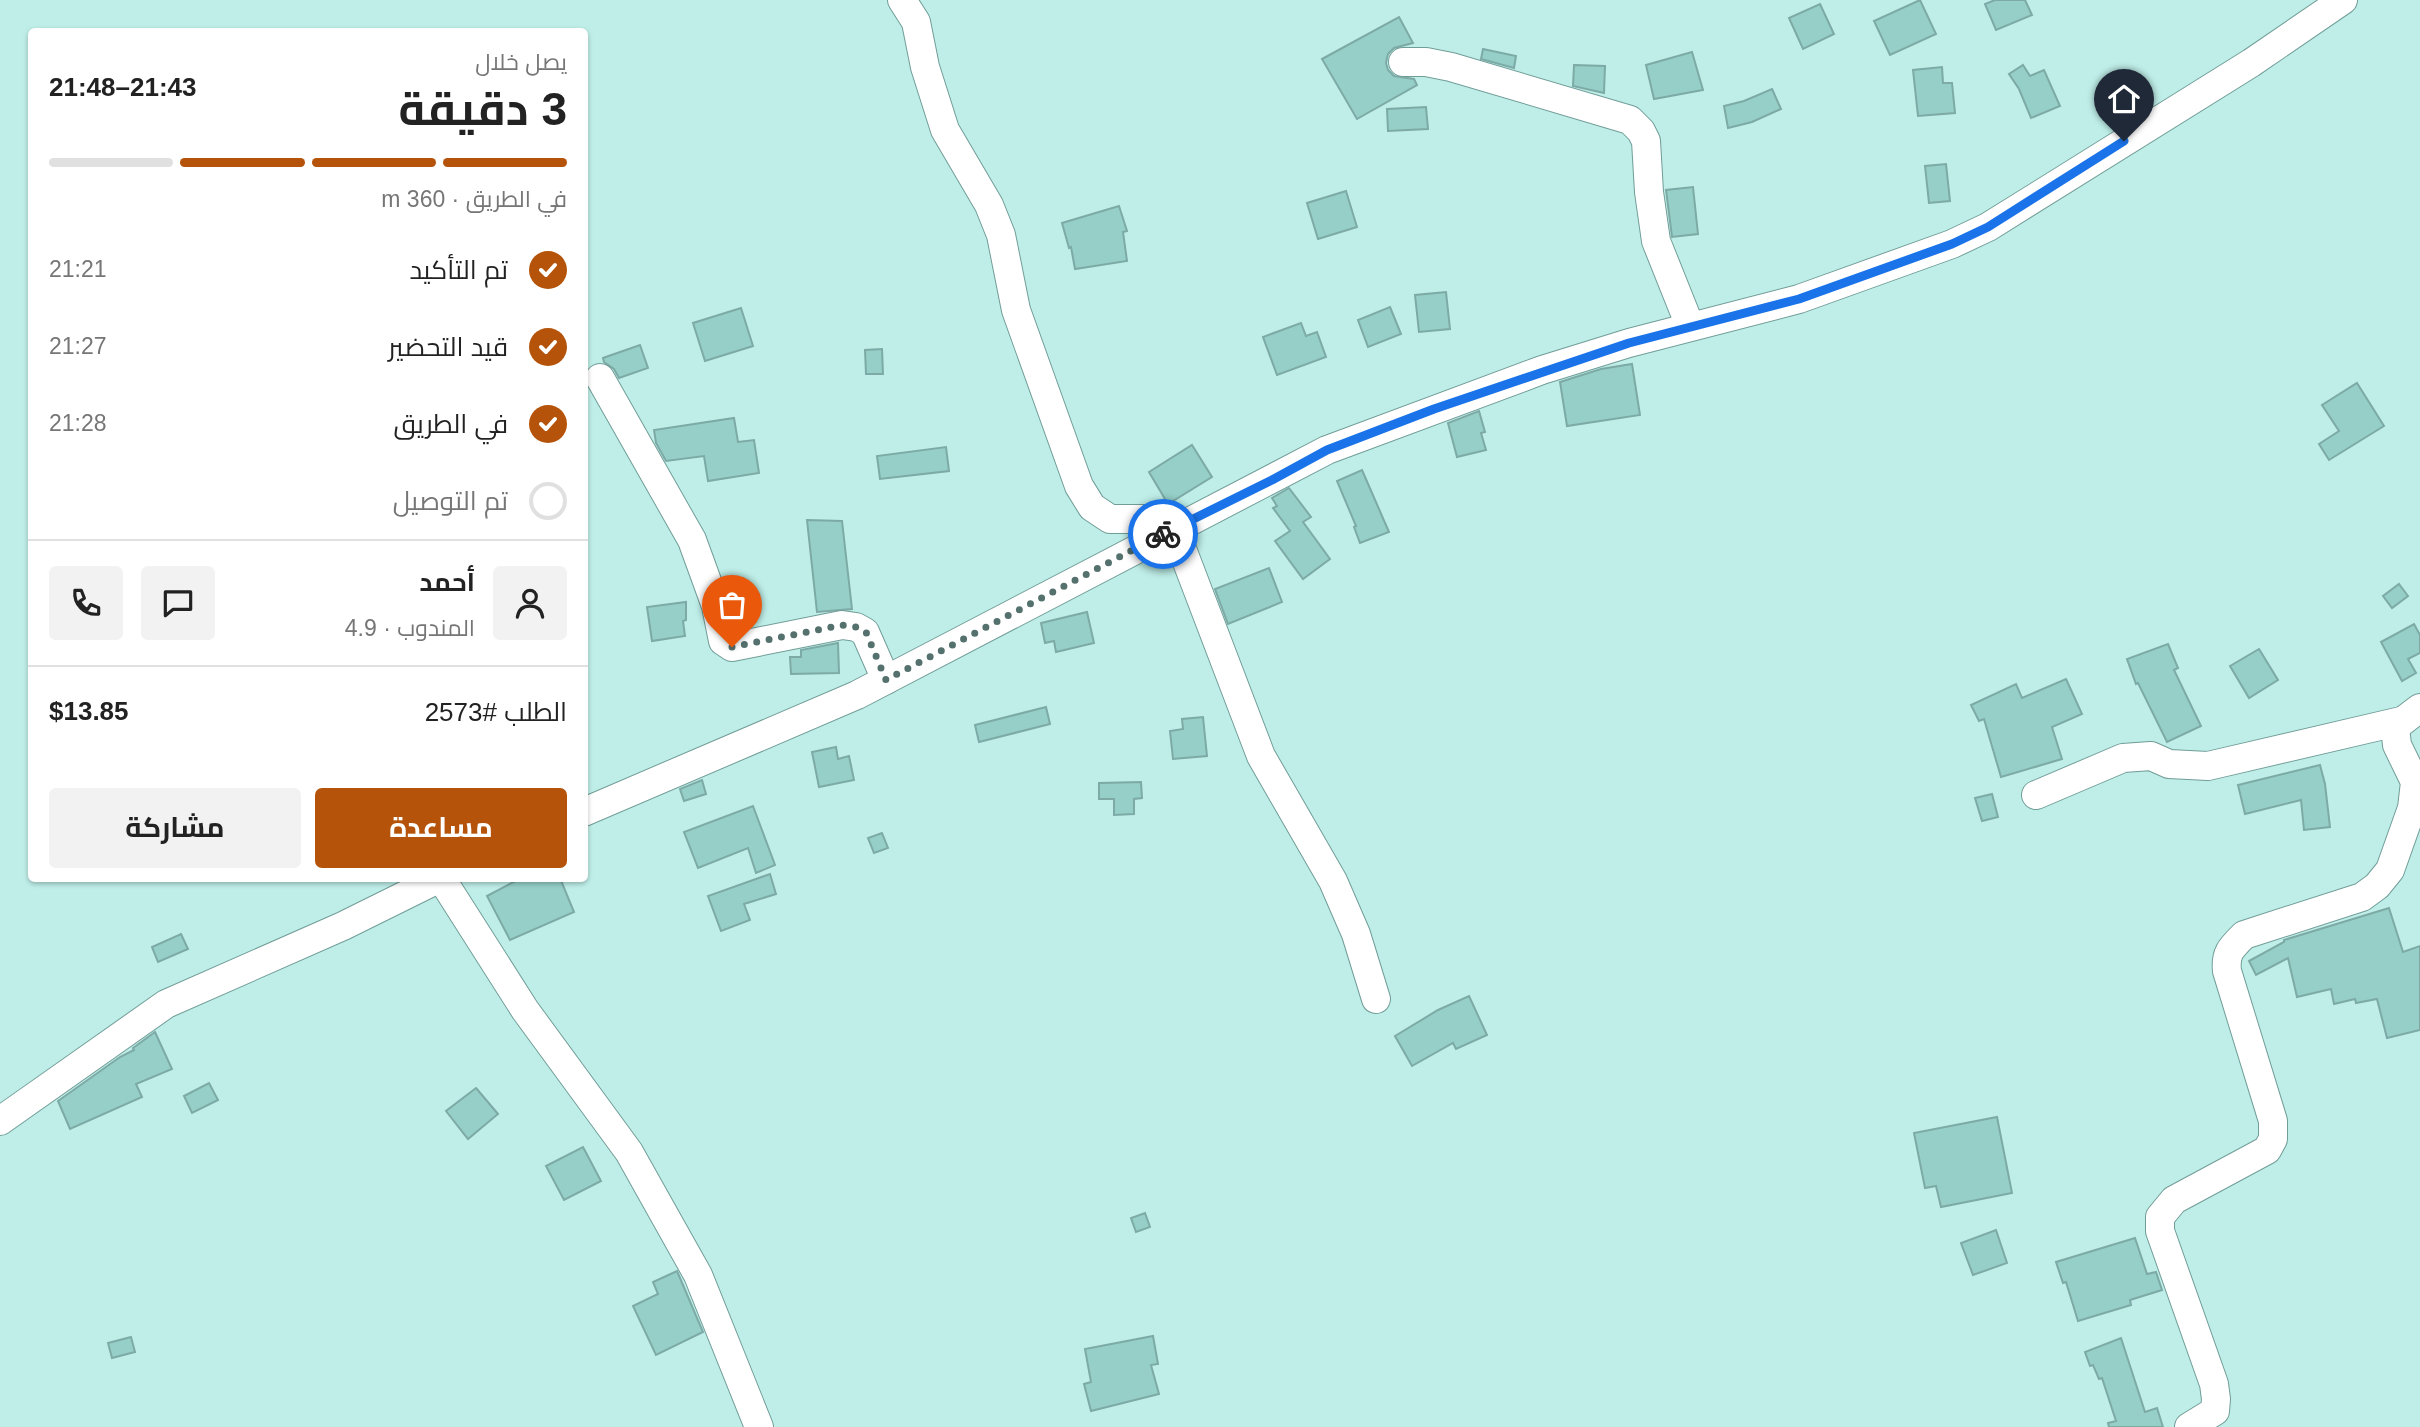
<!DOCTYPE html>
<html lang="ar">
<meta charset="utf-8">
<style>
body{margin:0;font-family:Arial,Cairo,sans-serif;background:#f2f2f2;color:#222;direction:rtl;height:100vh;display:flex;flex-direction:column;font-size:26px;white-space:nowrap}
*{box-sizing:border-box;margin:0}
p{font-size:23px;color:#767676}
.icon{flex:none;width:38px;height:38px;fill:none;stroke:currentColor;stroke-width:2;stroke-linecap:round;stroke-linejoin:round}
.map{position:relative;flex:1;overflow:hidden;direction:ltr}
.sheet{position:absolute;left:28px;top:28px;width:560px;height:854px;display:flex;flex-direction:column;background:#fff;border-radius:7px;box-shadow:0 2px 5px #0004;direction:rtl}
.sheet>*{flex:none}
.pin{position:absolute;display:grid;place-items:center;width:60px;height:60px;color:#fff;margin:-72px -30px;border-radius:50% 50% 50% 0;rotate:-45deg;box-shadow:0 0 7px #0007}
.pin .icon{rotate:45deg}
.courier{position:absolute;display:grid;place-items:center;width:70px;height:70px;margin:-35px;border:5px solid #1a73e8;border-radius:50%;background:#fff;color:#222;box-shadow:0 2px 9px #0007}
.summary em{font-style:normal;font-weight:700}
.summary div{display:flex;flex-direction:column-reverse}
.summary{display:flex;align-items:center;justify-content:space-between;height:119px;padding:0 21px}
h1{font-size:46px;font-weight:700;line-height:52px}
.bar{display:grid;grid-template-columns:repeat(4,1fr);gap:10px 7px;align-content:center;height:84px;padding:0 21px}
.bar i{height:9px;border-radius:5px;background:#e0e0e0}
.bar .current{background:#b45309}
.bar p{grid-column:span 4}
.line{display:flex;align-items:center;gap:18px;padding:0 21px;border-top:2px solid #e0e0e0}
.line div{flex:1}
.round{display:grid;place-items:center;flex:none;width:74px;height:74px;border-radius:7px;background:#f2f2f2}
ol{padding:0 21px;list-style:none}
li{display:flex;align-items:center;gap:21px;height:77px}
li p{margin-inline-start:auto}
li .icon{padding:7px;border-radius:50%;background:#b45309;color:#fff;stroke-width:4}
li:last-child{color:#767676}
li i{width:38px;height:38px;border:4px solid #e0e0e0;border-radius:50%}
.primary-button{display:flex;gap:14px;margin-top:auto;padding:14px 21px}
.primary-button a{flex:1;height:80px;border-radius:7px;background:#b45309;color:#fff;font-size:28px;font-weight:700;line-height:80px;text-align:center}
.primary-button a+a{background:#f2f2f2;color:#222}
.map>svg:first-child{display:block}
</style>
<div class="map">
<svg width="2420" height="1427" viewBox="0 0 2420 1427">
<rect width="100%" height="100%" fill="#bfeee8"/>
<g fill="#95cfc8" stroke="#7daaa5" stroke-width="2">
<polygon points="1920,0 1936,34 1890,55 1874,21"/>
<polygon points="1995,0 2025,0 2032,15 1996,30 1985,4"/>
<polygon points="1820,4 1834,34 1803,49 1789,18"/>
<polygon points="1399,17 1413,43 1394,48 1388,54 1386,63 1388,70 1394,76 1414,79 1417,85 1357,119 1322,59"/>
<polygon points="1483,49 1516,56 1514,68 1481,59"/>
<polygon points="1692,52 1703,90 1654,99 1646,65"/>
<polygon points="1574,65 1605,66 1604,93 1573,86"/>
<polygon points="2023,65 2030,76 2044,70 2060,106 2031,118 2019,89 2009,74"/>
<polygon points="1942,67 1943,83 1952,83 1955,113 1918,116 1913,70"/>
<polygon points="1772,89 1781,109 1752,122 1728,128 1724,106 1744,101"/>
<polygon points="1426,107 1428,129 1388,131 1387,109"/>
<polygon points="1946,164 1950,201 1929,203 1925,166"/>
<polygon points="1693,187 1698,234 1672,237 1666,190"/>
<polygon points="1346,191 1357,227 1318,239 1307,203"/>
<polygon points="1119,206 1127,231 1123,232 1127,261 1075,269 1071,247 1069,248 1062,223"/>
<polygon points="1446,292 1450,329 1419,332 1415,295"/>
<polygon points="1390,307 1401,334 1368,347 1358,320"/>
<polygon points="741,308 753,346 705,361 693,323"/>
<polygon points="1301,323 1306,336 1317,332 1326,357 1277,375 1263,337"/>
<polygon points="640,345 648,368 619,378 614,369 604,362 603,358"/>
<polygon points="882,349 883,374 866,374 865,350"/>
<polygon points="1632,364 1640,415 1567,426 1560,382 1601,369"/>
<polygon points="2357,383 2384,426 2329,460 2319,444 2339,431 2322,405"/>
<polygon points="1479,411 1485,432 1481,433 1486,450 1457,457 1448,423"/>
<polygon points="734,418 738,442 754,440 759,473 708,481 704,456 666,461 656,443 654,430"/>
<polygon points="1192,445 1212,477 1168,504 1149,472"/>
<polygon points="946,447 949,471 880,479 877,456"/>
<polygon points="1362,470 1389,532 1360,543 1354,527 1356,526 1337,481"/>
<polygon points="1289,488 1311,517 1303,522 1330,559 1303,579 1275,541 1290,531 1273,508 1277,506 1272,498"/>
<polygon points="807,520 842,521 852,609 817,612"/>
<polygon points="1269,568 1282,602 1228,624 1215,589"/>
<polygon points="2399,584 2408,596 2392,608 2383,596"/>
<polygon points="686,602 686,620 683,621 685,636 652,641 647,607"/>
<polygon points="1087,612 1094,643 1056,652 1054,641 1045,643 1041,623"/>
<polygon points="2414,624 2420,635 2420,653 2408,659 2416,673 2402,681 2381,642"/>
<polygon points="838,643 839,673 791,674 790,657 801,657 801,650"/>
<polygon points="2168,644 2178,668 2174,670 2201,726 2167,742 2138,683 2136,684 2127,659"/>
<polygon points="2259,649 2278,680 2249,698 2230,666"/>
<polygon points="2066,679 2082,714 2052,727 2062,759 2001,777 1984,719 1979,721 1971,705 2016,684 2022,698"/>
<polygon points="1046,707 1050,724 979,742 975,725"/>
<polygon points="1203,717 1207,756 1173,759 1170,731 1183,729 1182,719"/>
<polygon points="836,747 838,759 849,756 854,780 819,787 812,752"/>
<polygon points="2320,765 2325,784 2330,827 2304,830 2301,800 2245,814 2238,785"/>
<polygon points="702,780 706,794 684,801 680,789"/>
<polygon points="1141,782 1142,798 1134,799 1134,814 1114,815 1114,799 1099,799 1099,783"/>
<polygon points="1992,794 1998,817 1982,821 1975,798"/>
<polygon points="753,806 775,865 756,873 748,848 698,868 684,832"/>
<polygon points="882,833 888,848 874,853 868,838"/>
<polygon points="770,874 776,894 744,904 750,920 721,931 708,896"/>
<polygon points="521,878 560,878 574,912 510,940 487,896"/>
<polygon points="2389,908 2403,952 2420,946 2420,1030 2387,1038 2377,999 2356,1003 2355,999 2334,1004 2331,989 2297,997 2288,958 2256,975 2249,961 2284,942 2284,940"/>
<polygon points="181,934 188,949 158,962 152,947"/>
<polygon points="1469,996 1487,1035 1456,1049 1453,1043 1412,1066 1395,1036 1438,1010"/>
<polygon points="155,1032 172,1069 136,1084 142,1097 70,1129 58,1101 120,1057 134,1050 133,1048"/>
<polygon points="209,1083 218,1100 192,1113 184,1096"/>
<polygon points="476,1088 498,1114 468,1139 446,1111"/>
<polygon points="1997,1117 2012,1193 1941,1207 1936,1186 1925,1188 1914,1133"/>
<polygon points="583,1147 601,1181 564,1200 546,1166"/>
<polygon points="1145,1213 1150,1227 1136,1232 1131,1218"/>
<polygon points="1996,1230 2007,1263 1973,1275 1961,1243"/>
<polygon points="2135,1238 2147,1274 2156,1272 2162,1290 2130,1300 2131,1305 2078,1321 2066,1282 2063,1283 2056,1262"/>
<polygon points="677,1271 703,1332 656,1355 633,1306 658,1294 653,1282"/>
<polygon points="1153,1336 1158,1364 1151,1365 1159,1394 1091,1411 1084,1384 1091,1382 1085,1349"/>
<polygon points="131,1337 135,1352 112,1358 108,1343"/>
<polygon points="2121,1338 2145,1412 2157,1408 2163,1427 2109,1427 2108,1423 2116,1421 2102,1378 2099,1379 2093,1365 2090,1366 2085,1352"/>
</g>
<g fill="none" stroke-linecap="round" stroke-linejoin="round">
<defs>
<g id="minor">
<polyline points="902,0 916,22 925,67 945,130 989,205 1001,235 1016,310 1079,486 1092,507 1110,519 1147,519 1161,521 1174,528 1261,756 1333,881 1356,934 1376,999"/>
<polyline points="1403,62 1426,62 1451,67 1630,120 1641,131 1646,141 1649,192 1656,241 1690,326"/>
<polyline points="600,378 692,540 716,606 723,641 732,647 842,625 856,627 865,632 886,680"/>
<polyline points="2036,795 2123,758 2151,756 2169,764 2208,766 2401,721"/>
<polyline points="584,812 857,695 1327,450 1542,370 1629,343 1799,299 1952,244 1988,227 2251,63 2343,0"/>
<polyline points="441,878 525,1010 629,1152 698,1275 759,1427"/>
<polyline points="0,1121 166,1004 343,926 440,878"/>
<path d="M 2189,1427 L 2215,1411 L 2216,1399 L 2214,1384 L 2160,1231 L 2160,1217 L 2174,1200 L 2267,1150 L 2273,1139 L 2273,1121 L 2227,971 C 2225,953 2231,948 2244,935 L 2362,897 L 2377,886 L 2390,870 L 2412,808 L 2415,782 L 2397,745 L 2395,727 L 2420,708"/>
</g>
</defs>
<use href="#minor" stroke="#719d98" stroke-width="30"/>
<use href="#minor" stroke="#fff" stroke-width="28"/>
</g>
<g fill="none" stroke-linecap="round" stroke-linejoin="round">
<polyline stroke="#55716e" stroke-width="7" stroke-dasharray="0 12.6" points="732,647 842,625 856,627 866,632 886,680 1163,534"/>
<polyline stroke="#1a73e8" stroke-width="9" points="1163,534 1272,480 1327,450 1434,409 1629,343 1799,299 1952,244 1988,227 2124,141"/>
</g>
</svg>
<div class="pin" style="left:732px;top:647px;background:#ea580c"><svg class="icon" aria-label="bag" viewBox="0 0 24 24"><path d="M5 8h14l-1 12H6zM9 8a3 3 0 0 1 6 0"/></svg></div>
<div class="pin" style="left:2124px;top:141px;background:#1f2937"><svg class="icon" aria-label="home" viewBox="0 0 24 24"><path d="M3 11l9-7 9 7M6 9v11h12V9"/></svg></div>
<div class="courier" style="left:1163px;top:534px"><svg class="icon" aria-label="bike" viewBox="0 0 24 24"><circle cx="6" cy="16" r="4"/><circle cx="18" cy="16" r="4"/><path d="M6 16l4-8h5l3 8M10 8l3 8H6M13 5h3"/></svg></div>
<section class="sheet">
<div class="summary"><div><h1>3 دقيقة</h1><p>يصل خلال</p></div><em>21:43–21:48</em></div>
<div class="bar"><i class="current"></i><i class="current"></i><i class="current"></i><i></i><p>في الطريق · 360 m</p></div>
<ol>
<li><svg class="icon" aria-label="check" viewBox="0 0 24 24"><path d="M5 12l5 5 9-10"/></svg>تم التأكيد<p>21:21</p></li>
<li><svg class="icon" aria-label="check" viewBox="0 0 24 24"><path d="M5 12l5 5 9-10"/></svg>قيد التحضير<p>21:27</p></li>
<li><svg class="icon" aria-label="check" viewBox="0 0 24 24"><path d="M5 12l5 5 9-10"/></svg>في الطريق<p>21:28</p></li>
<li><i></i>تم التوصيل</li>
</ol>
<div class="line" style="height:126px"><a class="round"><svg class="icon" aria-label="person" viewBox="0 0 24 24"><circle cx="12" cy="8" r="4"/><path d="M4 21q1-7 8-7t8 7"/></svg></a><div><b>أحمد</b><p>المندوب · 4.9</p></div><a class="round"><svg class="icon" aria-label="chat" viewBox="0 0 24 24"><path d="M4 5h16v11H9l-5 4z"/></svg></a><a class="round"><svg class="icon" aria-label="phone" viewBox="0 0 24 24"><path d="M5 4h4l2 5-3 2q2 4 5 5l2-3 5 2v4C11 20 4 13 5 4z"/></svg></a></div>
<div class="line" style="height:91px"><div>الطلب #2573</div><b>$13.85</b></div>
<div class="primary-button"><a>مساعدة</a><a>مشاركة</a></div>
</section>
</div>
